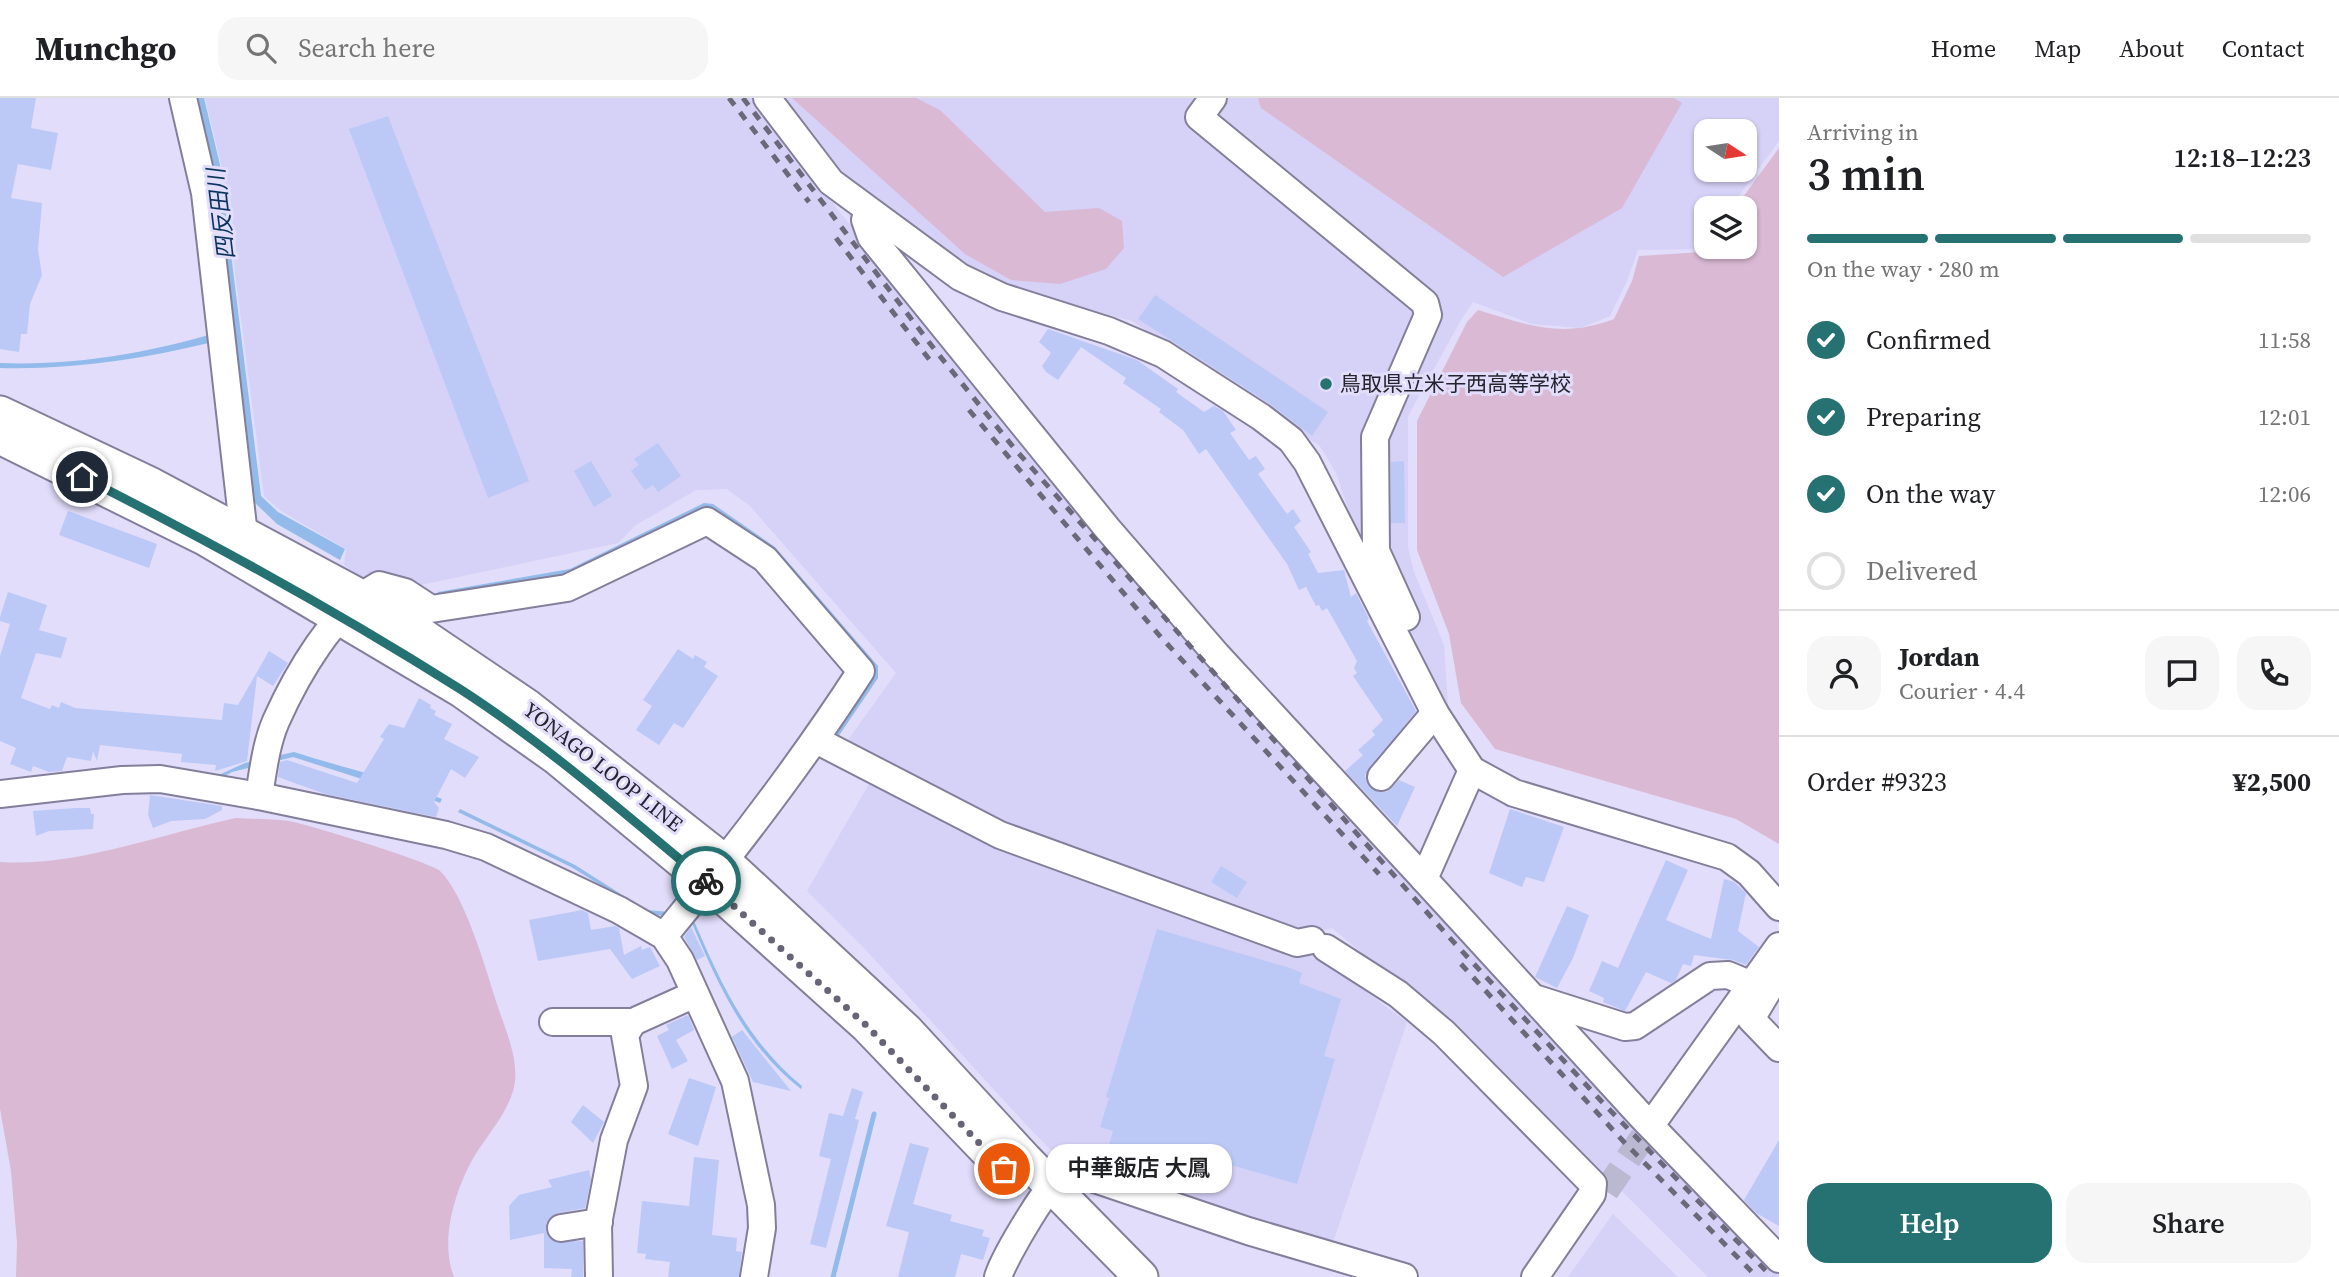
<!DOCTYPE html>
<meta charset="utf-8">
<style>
body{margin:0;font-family:"Source Serif 4","Noto Sans JP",serif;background:#f6f6f6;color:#202124;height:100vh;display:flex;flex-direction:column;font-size:26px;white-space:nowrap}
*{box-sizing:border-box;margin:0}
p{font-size:23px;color:#757577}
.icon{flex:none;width:38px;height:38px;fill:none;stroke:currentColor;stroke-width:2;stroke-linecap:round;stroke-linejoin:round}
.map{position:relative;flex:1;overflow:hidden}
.drawer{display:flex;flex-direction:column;background:#fff;width:560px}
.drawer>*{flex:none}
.needle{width:46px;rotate:102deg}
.tools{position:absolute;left:1694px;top:21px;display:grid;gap:14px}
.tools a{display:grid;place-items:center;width:63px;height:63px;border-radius:14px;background:#fff;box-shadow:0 2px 5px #0004;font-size:35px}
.pin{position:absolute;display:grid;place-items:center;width:60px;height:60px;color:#fff;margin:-30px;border:4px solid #fff;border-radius:50%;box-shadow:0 2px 7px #0007}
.courier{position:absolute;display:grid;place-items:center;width:70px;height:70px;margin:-35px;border:5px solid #267171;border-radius:50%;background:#fff;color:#222;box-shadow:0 2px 9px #0007}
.bubble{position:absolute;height:49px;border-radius:21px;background:#fff;box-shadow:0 2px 5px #0004;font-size:23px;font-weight:600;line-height:49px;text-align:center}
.overview em{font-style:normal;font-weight:600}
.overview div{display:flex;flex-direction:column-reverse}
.overview{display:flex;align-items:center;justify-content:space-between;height:119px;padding:0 28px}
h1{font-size:46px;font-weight:600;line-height:52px}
.bar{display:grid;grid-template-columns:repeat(4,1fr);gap:10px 7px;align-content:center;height:84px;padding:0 28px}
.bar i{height:9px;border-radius:5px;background:#e0e0e0}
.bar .current{background:#267171}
.bar p{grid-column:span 4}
.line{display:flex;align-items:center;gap:18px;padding:0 28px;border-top:2px solid #e0e0e0}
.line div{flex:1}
.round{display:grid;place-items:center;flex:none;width:74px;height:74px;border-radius:21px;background:#f6f6f6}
ol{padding:0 28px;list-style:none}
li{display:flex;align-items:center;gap:21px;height:77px}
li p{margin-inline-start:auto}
li .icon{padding:7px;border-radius:50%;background:#267171;color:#fff;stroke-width:4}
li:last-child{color:#757577}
li i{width:38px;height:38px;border:4px solid #e0e0e0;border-radius:50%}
.action{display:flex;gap:14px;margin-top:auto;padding:14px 28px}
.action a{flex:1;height:80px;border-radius:21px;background:#267171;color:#fff;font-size:28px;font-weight:600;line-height:80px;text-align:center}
.action a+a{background:#f6f6f6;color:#202124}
header{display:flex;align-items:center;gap:42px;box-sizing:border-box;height:98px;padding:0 35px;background:#fff;border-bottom:2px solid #e0e0e0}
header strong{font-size:33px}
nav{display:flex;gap:38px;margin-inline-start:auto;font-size:24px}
.search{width:490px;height:63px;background:#f6f6f6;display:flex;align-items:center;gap:18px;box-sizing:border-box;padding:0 24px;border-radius:21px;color:#757577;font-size:26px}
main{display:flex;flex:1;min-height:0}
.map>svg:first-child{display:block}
</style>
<header>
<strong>Munchgo</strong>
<div class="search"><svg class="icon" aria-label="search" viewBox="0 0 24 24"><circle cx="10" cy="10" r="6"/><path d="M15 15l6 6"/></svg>Search here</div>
<nav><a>Home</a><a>Map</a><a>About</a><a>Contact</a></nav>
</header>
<main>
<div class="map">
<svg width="1779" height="1179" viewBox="0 0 1779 1179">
<rect width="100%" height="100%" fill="#e1ddfb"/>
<g fill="#d6d1f6" fill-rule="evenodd">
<polygon points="205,0 755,0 834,107 1064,391 1779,1169 1779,1179 1708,1179 1494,966 1332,830 1305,837 1040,741 848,642 896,575 750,408 727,391 696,392 636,427 618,445 383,495 344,467 346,451 281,413 264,398 221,66"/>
<path d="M 782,0 L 1779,0 L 1779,43 L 1730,110 L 1706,110 L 1706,143 L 1700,151 L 1638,152 L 1627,183 L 1610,218 L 1580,230 L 1532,226 L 1473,204 L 1462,220 L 1408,318 L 1408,449 L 1414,474 L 1444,547 L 1449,623 L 1358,440 L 1336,375 L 1320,348 L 1132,223 L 1007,189 L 965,169 L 857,88 L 822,56 ZM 1706,33 L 1745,33 L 1745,72 L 1706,72 Z"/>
<polygon points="873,679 1307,856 1343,877 1407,924 1329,1156 1062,1063 1032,1033 864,850 807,793"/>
<polygon points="1613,1116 1678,1179 1568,1179"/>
</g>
<g fill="#dab9d5">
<polygon points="792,0 916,0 940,12 1045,114 1099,110 1122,123 1124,150 1106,171 1060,186 1011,182 965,156"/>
<polygon points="1258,0 1674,0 1682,5 1622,110 1503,179 1261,10"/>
<path d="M 1779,50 L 1779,746 L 1736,721 L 1495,651 L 1461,605 L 1449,536 L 1417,452 L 1417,323 L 1467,224 L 1478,212 C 1528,227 1562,241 1614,221 L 1632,183 L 1639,158 L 1703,154 L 1707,149 L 1745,149 L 1745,110 L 1735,110 Z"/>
<path d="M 236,720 C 253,721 271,721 289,723 C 307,726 430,764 440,773 C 464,796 485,868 495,900 C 503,927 522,964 513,993 C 505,1020 483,1041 470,1066 C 454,1097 440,1144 454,1179 L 16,1179 L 17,1145 L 11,1073 L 0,1011 L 0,764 C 78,769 160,736 236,720 Z"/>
</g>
<g fill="#92bbeb">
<path d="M 191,0 L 204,0 L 220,67 L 261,398 L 278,414 L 345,451 L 340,462 L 277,426 L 251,401 L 213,244 C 143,261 72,272 0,270 L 0,265 C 76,268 156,254 228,231 Z"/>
<polygon points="704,405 713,406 775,449 878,568 878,580 838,639 1010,727 1351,870 1439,948 1387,904 1307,854 1095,767 823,641 869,572 708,415 564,485 441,505 438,494 570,471"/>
<path d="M 294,654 C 344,670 394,681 442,701 L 440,705 L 393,685 L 365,682 L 293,659 L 232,674 L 215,683 L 210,681 L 245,665 Z"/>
<polygon points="460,711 575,767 646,812 670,814 664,818 645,815 573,770 458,714"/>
<path d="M 689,818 L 692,818 C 720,884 746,942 802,988 L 801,991 C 743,946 717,884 689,818 Z"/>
</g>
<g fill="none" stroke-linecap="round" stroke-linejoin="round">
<polyline stroke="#92bbeb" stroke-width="5" points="833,1179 874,1016"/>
</g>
<g fill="#bcc9f7">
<polygon points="0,0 36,0 31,30 58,35 51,72 18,66 11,100 42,105 38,152 42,177 30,206 27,236 21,236 19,254 0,251"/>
<polygon points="388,18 529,383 488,400 349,31"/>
<polygon points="1155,197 1328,314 1312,338 1270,306 1138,221"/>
<polygon points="1048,231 1137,262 1178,291 1176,294 1204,314 1214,308 1223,313 1236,332 1230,335 1249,362 1256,358 1265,371 1258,376 1287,416 1293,411 1301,423 1294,429 1311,454 1308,456 1318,475 1344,472 1351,499 1356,495 1369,521 1367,523 1416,613 1365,677 1367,685 1378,694 1387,694 1399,682 1415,689 1397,728 1345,673 1363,657 1358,652 1375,637 1372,633 1383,622 1353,578 1357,575 1354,570 1357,563 1327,510 1322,513 1319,507 1316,508 1306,489 1299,492 1287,466 1206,351 1199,356 1183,332 1159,314 1161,311 1123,285 1126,280 1081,249 1058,282 1046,274 1042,268 1051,255 1039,244"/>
<polygon points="658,345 681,378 658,394 653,387 645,392 631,373 639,367 634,361"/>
<polygon points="591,363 612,398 594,409 574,373"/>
<polygon points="1404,363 1405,425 1391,425 1391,364"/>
<polygon points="68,413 157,446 149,470 59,437"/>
<polygon points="8,494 47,507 39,532 67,540 61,560 36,555 21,600 50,611 52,607 59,610 61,604 75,610 222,622 224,605 238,607 269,553 288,565 273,588 257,578 247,663 215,673 216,667 181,664 182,656 100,647 97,663 93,653 91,663 67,659 62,673 49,674 33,668 31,674 10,666 16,650 0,643 0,558 10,526 0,523 0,519"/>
<polygon points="678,551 693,561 695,557 707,564 704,569 718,578 683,630 674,625 659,647 636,632 652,608 643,602"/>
<polygon points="419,600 431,607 430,610 436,613 434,617 452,626 444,641 479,659 465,680 451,671 434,704 439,710 436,719 325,696 278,679 280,664 287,662 357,685 384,641 380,639 389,626 404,630"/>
<polygon points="150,697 222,708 222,712 205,721 171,723 153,730 148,717"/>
<polygon points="76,710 90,710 91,716 94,716 93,731 49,733 36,738 33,713"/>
<polygon points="1510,711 1564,729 1544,784 1526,779 1522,789 1489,775"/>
<polygon points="1666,762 1688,772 1666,822 1711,841 1724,781 1734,784 1746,795 1738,833 1759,849 1746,867 1733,862 1694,857 1691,868 1683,866 1676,882 1671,885 1646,874 1625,913 1603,904 1604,900 1589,893 1602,863 1618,870"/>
<polygon points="1221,768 1247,784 1237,800 1211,784"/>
<polygon points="1567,808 1589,817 1573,860 1557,890 1535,879"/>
<polygon points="582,812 588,815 591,832 615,828 619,830 624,857 641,848 642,852 650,849 660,868 632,881 610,851 538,863 529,822"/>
<polygon points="691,829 705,858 697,862 684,839"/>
<polygon points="1157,831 1290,870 1302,875 1299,885 1341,901 1324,958 1335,961 1297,1086 1231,1067 1228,1067 1223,1082 1109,1047 1113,1033 1100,1029 1109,1000 1106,999"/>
<polygon points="688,917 694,932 676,942 688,963 672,971 657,938 669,932 666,927"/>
<polygon points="742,932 791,993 753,984 732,939"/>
<polygon points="689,980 716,989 698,1048 668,1036"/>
<polygon points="852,990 863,994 855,1021 859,1022 826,1150 810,1146 831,1061 819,1058 829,1015 843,1018"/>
<polygon points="583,1007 604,1024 593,1045 571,1024"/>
<polygon points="1779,1042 1779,1128 1756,1115 1744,1102"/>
<polygon points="910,1045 929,1050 913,1106 952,1117 950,1123 984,1132 982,1138 990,1140 983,1162 961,1156 955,1179 898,1179 909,1134 886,1128"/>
<polygon points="694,1059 719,1062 712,1137 737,1140 736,1153 742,1154 739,1179 668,1179 670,1164 645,1161 646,1156 637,1155 642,1103 689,1108"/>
<polygon points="589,1072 591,1081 585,1110 558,1115 546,1125 546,1133 555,1144 583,1143 583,1179 571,1179 572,1171 544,1170 544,1135 510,1142 509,1108 519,1097 552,1089 548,1082"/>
</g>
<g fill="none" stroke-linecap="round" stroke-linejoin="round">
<polyline stroke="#bbb8d2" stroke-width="26" stroke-dasharray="26 13" stroke-linecap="butt" points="1606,1093 1656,1020"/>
<defs>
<g id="minor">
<polyline points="183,0 205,95 244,437"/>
<polyline points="767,0 831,84 960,179 1002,199 1109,233 1163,256 1261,319 1291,342 1307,364 1435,615 1472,672 1514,695 1727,759 1749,775 1779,809"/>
<polyline points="1213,0 1199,19 1425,205 1428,217 1375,339 1376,453 1406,519"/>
<polyline points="868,113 865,122 871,139 1107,430 1217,557 1424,781 1472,672"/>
<polyline points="816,642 1000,737 1297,845 1312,842"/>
<polyline points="1381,679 1435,615"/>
<path d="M 0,696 L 122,682 L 160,681 L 259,698 C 263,673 266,646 276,623 C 297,576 333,513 379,487 L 405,494 L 431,511 L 567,490 L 707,423 L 765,461 L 861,573 C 801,666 734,753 664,838"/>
<polyline points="259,698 446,737 486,749 619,812 664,838 680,862 735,983 761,1107 762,1130 754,1179"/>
<polyline points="1424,781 1642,1019 1779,1161"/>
<polyline points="1326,850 1398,896 1444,935 1593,1086 1592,1096 1535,1179"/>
<polyline points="1776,879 1751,921 1779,950"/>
<polyline points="1537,901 1625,929 1635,928 1710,878 1728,877 1752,887"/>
<polyline points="553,924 633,924"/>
<polyline points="1656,1020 1779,848"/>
<polyline points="561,1130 599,1124"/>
<polyline points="599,1179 598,1126 614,1042 634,988 625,937 633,924 695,896"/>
<path d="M 998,1179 C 1004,1160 1051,1078 1068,1072 L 1248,1133 L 1404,1179"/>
</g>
<g id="major">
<polyline points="0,315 152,387 354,495 419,535 527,608 725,764 906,932 1025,1061 1141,1179"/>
<polyline points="0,339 206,441 461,592 557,660 708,785 867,928 1007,1074"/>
</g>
</defs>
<use href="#minor" stroke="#837f9b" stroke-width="30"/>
<use href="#major" stroke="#837f9b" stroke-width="37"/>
<use href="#minor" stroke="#fff" stroke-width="26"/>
<use href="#major" stroke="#fff" stroke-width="33"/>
<g stroke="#6b687a" stroke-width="5" stroke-dasharray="9 9" stroke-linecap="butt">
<polyline points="729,0 809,104"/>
<polyline points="743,0 935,252 1014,350 1448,838 1604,1006 1772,1179"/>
<polyline points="836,140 932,265"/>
<polyline points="969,312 1159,537 1379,776"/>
<polyline points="1461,866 1624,1044 1757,1179"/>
</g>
</g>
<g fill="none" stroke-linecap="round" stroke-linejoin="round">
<polyline stroke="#676476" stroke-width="7" stroke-dasharray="0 12.6" points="706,783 867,928 1004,1071"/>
<path stroke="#267171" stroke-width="9" d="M 82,379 C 211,444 338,514 460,591 C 547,647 626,717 706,783"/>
</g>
<circle fill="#267171" stroke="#e1ddfb" stroke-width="2.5" cx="1326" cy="286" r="7"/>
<g text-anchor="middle" stroke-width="6" stroke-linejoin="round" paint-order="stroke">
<g font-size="21" fill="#25232e" stroke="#e1ddfb" text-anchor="start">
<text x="1340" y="293">鳥取県立米子西高等学校</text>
</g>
<g font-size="21" fill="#25232e" stroke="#e1ddfb">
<text transform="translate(603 669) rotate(38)" y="7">YONAGO LOOP LINE</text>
</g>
<g font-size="23" font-style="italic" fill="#09345f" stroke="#e1ddfb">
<text transform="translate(221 116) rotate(-97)" y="8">四反田川</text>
</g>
</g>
</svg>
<div class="tools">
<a><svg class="needle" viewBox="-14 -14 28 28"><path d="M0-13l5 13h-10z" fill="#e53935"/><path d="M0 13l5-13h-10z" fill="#757577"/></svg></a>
<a><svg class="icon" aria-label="layers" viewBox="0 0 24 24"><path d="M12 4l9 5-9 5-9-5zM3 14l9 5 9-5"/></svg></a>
</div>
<div class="pin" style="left:1004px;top:1071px;background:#ea580c"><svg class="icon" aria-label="bag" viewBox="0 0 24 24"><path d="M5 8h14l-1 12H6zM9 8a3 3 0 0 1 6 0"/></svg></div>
<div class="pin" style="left:82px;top:379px;background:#1f2937"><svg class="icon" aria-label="home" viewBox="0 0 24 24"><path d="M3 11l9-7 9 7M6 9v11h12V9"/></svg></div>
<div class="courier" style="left:706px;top:783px"><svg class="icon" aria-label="bike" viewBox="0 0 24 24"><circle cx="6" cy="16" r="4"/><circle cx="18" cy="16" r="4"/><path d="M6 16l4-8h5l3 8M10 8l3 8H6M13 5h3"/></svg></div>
<div class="bubble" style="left:1046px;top:1046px;width:186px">中華飯店 大鳳</div>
</div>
<section class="drawer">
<div class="overview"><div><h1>3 min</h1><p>Arriving in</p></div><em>12:18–12:23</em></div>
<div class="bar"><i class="current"></i><i class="current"></i><i class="current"></i><i></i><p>On the way · 280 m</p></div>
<ol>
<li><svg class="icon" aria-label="check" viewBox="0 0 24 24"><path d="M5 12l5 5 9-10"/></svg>Confirmed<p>11:58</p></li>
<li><svg class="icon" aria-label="check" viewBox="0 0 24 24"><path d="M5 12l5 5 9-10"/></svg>Preparing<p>12:01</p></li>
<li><svg class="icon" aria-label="check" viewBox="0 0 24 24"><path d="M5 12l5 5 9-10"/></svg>On the way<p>12:06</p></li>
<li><i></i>Delivered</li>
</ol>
<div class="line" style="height:126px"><a class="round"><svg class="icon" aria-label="person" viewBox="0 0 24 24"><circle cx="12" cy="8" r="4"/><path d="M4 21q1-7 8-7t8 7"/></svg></a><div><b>Jordan</b><p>Courier · 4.4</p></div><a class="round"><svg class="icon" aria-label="chat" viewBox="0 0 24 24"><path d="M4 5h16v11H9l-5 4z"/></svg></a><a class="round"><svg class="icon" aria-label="phone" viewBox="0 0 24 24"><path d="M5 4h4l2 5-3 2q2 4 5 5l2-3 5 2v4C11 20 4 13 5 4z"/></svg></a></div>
<div class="line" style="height:91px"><div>Order #9323</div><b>¥2,500</b></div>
<div class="action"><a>Help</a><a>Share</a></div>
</section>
</main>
